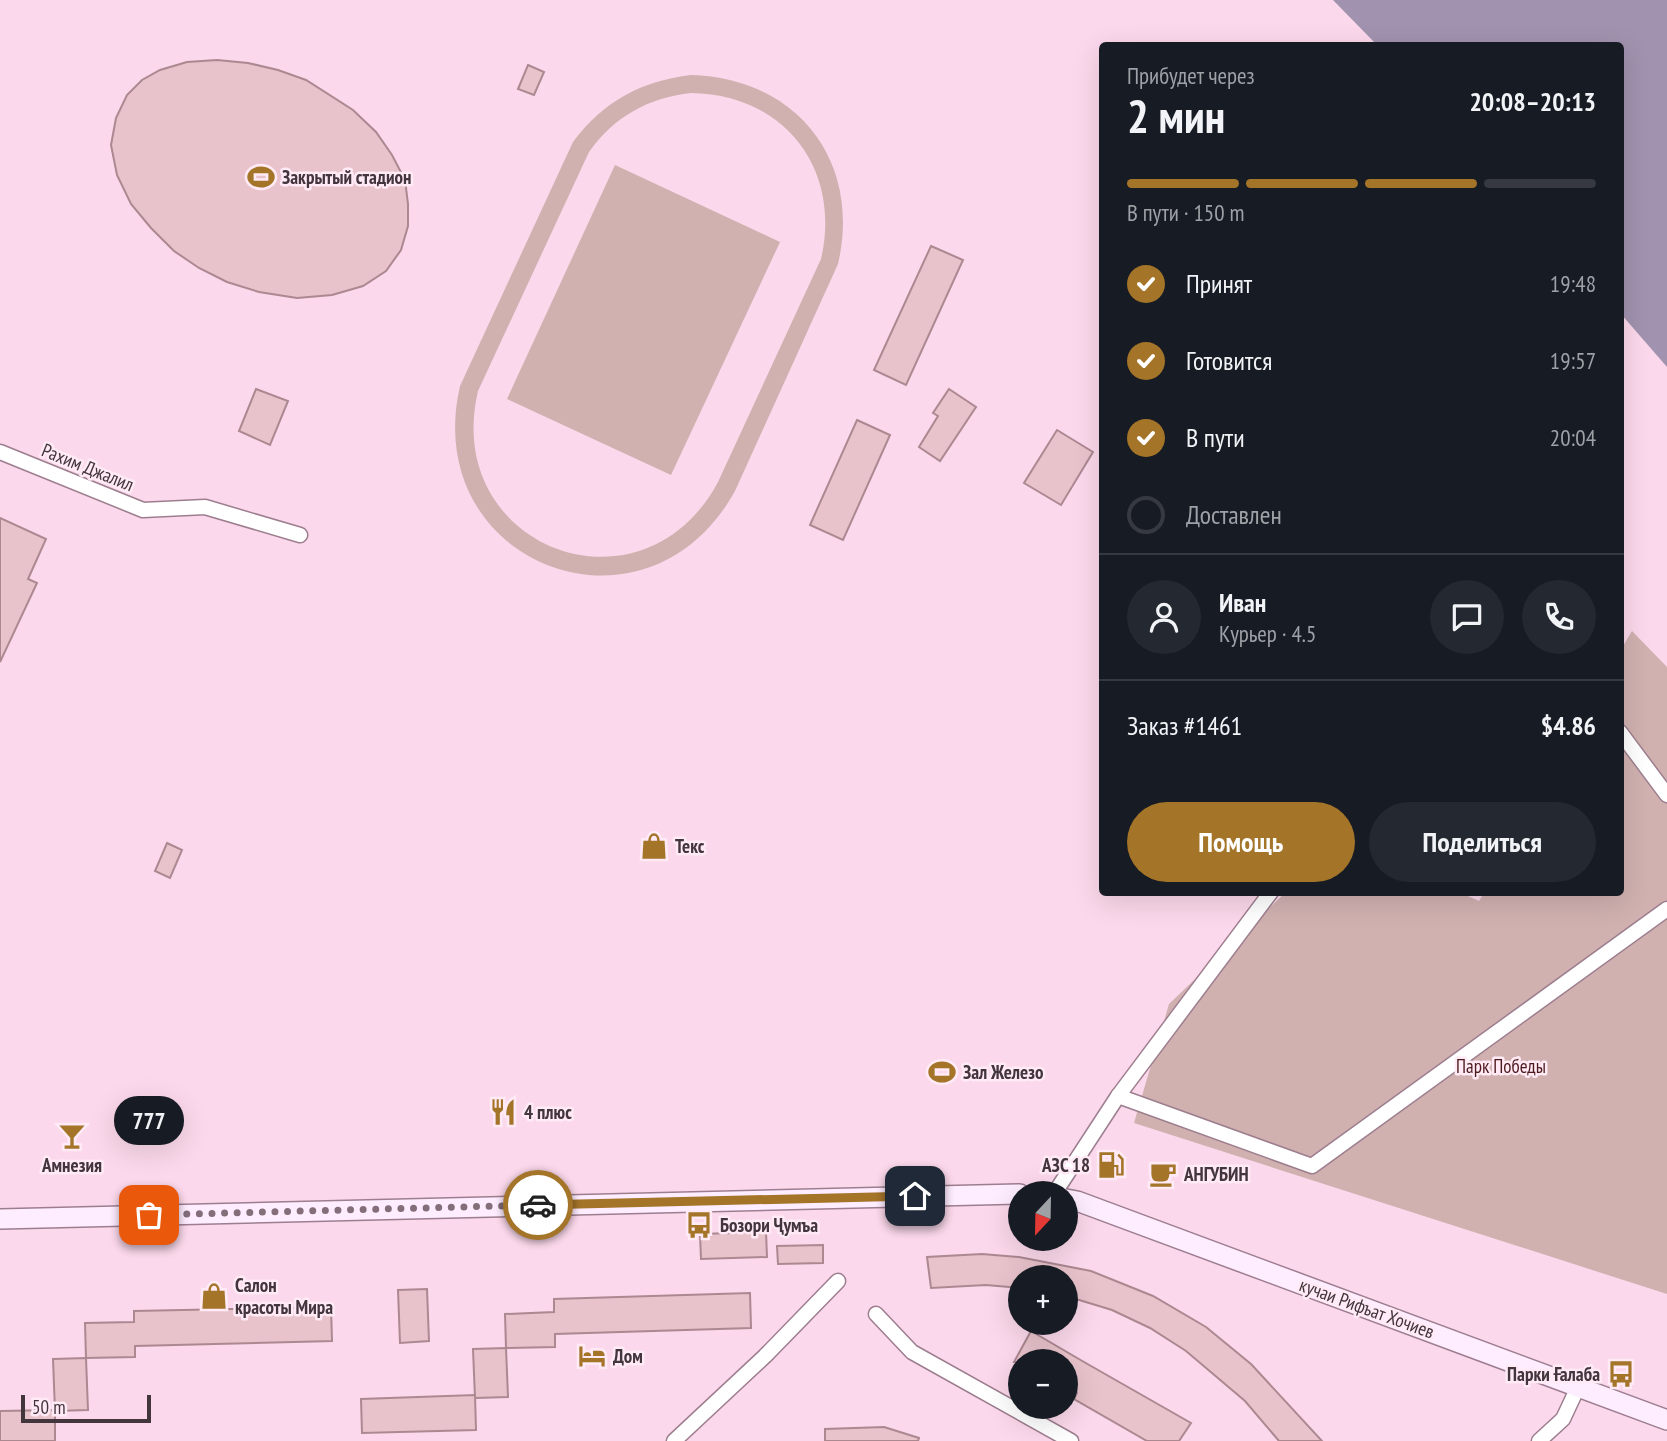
<!DOCTYPE html>
<html lang="ru">
<meta charset="utf-8">
<style>
body{margin:0;font-family:"PT Sans Narrow",sans-serif;background:#242831;color:#f1f3f6;height:100vh;display:flex;flex-direction:column;font-size:26px;white-space:nowrap}
*{box-sizing:border-box;margin:0}
p{font-size:23px;color:#9ea1a6}
.icon{flex:none;width:38px;height:38px;fill:none;stroke:currentColor;stroke-width:2;stroke-linecap:round;stroke-linejoin:round}
.map{position:relative;flex:1;overflow:hidden}
.panel{position:absolute;left:1099px;top:42px;width:525px;height:854px;display:flex;flex-direction:column;background:#171b24;border-radius:7px;box-shadow:0 7px 28px #0002}
.panel>*{flex:none}
.needle{width:46px;rotate:202deg}
.buttons{position:absolute;left:1008px;top:1181px;display:grid;gap:14px}
.buttons a{display:grid;place-items:center;width:70px;height:70px;border-radius:50%;background:#171b24;box-shadow:0 7px 28px #0002;font-size:35px}
.scale{position:absolute;left:21px;bottom:18px;width:130px;box-sizing:border-box;padding-left:7px;border:4px solid #42353c;border-top:0;font-size:19px;line-height:24px;white-space:nowrap;color:#42353c;-webkit-text-stroke:5px #ffeaf5;paint-order:stroke}
.pin{position:absolute;display:grid;place-items:center;width:60px;height:60px;color:#fff;margin:-30px;border-radius:14px;box-shadow:0 4px 10px #0006}
.courier{position:absolute;display:grid;place-items:center;width:70px;height:70px;margin:-35px;border:5px solid #a47429;border-radius:50%;background:#fff;color:#222;box-shadow:0 2px 9px #0007}
.bubble{position:absolute;height:49px;border-radius:24px;background:#171b24;box-shadow:0 7px 28px #0002;font-size:23px;font-weight:600;line-height:49px;text-align:center}
.overview em{font-style:normal;font-weight:600}
.overview div{display:flex;flex-direction:column-reverse}
.overview{display:flex;align-items:center;justify-content:space-between;height:119px;padding:0 28px}
h1{font-size:46px;font-weight:600;line-height:52px}
.bar{display:grid;grid-template-columns:repeat(4,1fr);gap:10px 7px;align-content:center;height:84px;padding:0 28px}
.bar i{height:9px;border-radius:5px;background:#363941}
.bar .active{background:#a47429}
.bar p{grid-column:span 4}
.line{display:flex;align-items:center;gap:18px;padding:0 28px;border-top:2px solid #363941}
.line div{flex:1}
.round{display:grid;place-items:center;flex:none;width:74px;height:74px;border-radius:37px;background:#242831}
ol{padding:0 28px;list-style:none}
li{display:flex;align-items:center;gap:21px;height:77px}
li p{margin-inline-start:auto}
li .icon{padding:7px;border-radius:50%;background:#a47429;color:#fff;stroke-width:4}
li:last-child{color:#9ea1a6}
li i{width:38px;height:38px;border:4px solid #363941;border-radius:50%}
.primary-button{display:flex;gap:14px;margin-top:auto;padding:14px 28px}
.primary-button a{flex:1;height:80px;border-radius:42px;background:#a47429;color:#fff;font-size:28px;font-weight:600;line-height:80px;text-align:center}
.primary-button a+a{background:#242831;color:#f1f3f6}
.map>svg:first-child{display:block}
</style>
<div class="map">
<svg width="1667" height="1441" viewBox="0 0 1667 1441">
<rect width="100%" height="100%" fill="#fbd8eb"/>
<g fill="#d0b1b0" fill-rule="evenodd">
<path d="M 691,75 C 797,78 862,161 838,264 L 735,491 C 646,652 419,564 460,386 L 573,142 C 604,101 641,81 691,75 ZM 691,93 C 784,94 842,169 821,259 L 718,482 C 642,624 441,547 478,391 L 589,152 C 615,116 648,98 691,93 Z"/>
<polygon points="615,165 780,242 671,475 507,399"/>
<polygon points="1632,631 1667,667 1667,1294 1134,1123 1169,1004 1285,893 1459,892 1479,901 1484,893 1620,892 1620,651"/>
</g>
<polygon fill="#a192af" points="1333,0 1667,0 1667,367 1621,314 1620,46 1377,45"/>
<g fill="#e9c3cc" stroke="#ac8891" stroke-width="2">
<polygon points="217,60 248,63 278,70 306,80 353,110 376,132 392,155 405,180 408,204 408,226 401,250 386,271 363,286 332,295 297,298 259,292 227,282 199,268 174,251 151,228 131,204 117,175 111,145 116,118 127,95 142,80 160,70 187,62"/>
<polygon points="528,65 544,72 534,95 518,89"/>
<polygon points="931,246 963,260 906,385 874,370"/>
<polygon points="256,389 288,401 270,445 239,431"/>
<polygon points="949,389 976,407 940,461 919,447 938,416 933,413"/>
<polygon points="857,420 890,435 843,540 810,525"/>
<polygon points="1057,430 1093,452 1061,505 1024,483"/>
<polygon points="0,518 46,539 28,579 37,583 0,662"/>
<polygon points="167,843 182,850 170,878 155,871"/>
<polygon points="766,1232 767,1257 701,1259 700,1234"/>
<polygon points="823,1245 823,1263 778,1264 777,1246"/>
<polygon points="982,1254 1019,1257 1091,1271 1153,1296 1206,1327 1251,1364 1322,1441 1279,1441 1245,1401 1186,1351 1150,1328 1112,1310 1066,1296 1066,1278 1020,1278 1020,1288 986,1285 931,1288 927,1257"/>
<polygon points="427,1289 429,1341 400,1343 398,1290"/>
<polygon points="750,1293 751,1328 555,1334 555,1347 506,1348 505,1314 554,1312 554,1299"/>
<polygon points="331,1307 332,1341 135,1346 135,1357 86,1358 85,1323 134,1322 134,1311"/>
<polygon points="1031,1331 1084,1362 1191,1423 1179,1441 1147,1441 1074,1399 1077,1393 1066,1387 1066,1362 1014,1362"/>
<polygon points="506,1348 508,1397 475,1398 473,1349"/>
<polygon points="86,1358 88,1410 55,1411 53,1359"/>
<polygon points="475,1395 476,1430 362,1433 361,1399"/>
<polygon points="55,1410 55,1441 0,1441 0,1411"/>
<polygon points="884,1427 919,1438 918,1441 825,1441 825,1429"/>
</g>
<g fill="none" stroke-linecap="round" stroke-linejoin="round">
<defs>
<g id="street">
<polyline points="0,452 143,510 205,507 300,535"/>
<polyline points="1620,732 1667,795"/>
<polyline points="1118,1096 1271,892"/>
<polyline points="1054,1194 1118,1096 1312,1166 1667,909"/>
<polyline points="876,1314 912,1352 1071,1441"/>
<polyline points="674,1441 765,1356 838,1281"/>
<polyline points="1539,1441 1563,1419 1578,1387"/>
</g>
<g id="secondary">
<polyline points="1066,1199 1077,1201 1667,1420"/>
<polyline points="0,1219 1020,1194"/>
</g>
</defs>
<use href="#street" stroke="#9d7e8f" stroke-width="17"/>
<use href="#secondary" stroke="#9d7e8f" stroke-width="22"/>
<use href="#street" stroke="#fff" stroke-width="14"/>
<use href="#secondary" stroke="#feecff" stroke-width="19"/>
</g>
<g fill="none" stroke-linecap="round" stroke-linejoin="round">
<polyline stroke="#836e79" stroke-width="7" stroke-dasharray="0 12.6" points="149,1215 538,1205"/>
<polyline stroke="#a47429" stroke-width="9" points="538,1205 915,1196"/>
</g>
<defs>
<symbol id="stadium-bare" viewBox="-9 -9 18 18"><path d="M0-5a6.5 5 0 1 0 0 10a6.5 5 0 1 0 0-10ZM-3.5-1.8h7v3.6h-7Z" fill="#a47429" stroke="#ffeaf5" stroke-width="2.5" paint-order="stroke"/></symbol>
<symbol id="shop-bare" viewBox="-9 -9 18 18"><path d="M-5-2.5h2.3a2.7 3.5 0 0 1 5.4 0H5L5.5 6h-11ZM-1.5-2.5h3a1.5 2.3 0 0 0-3 0Z" fill="#a47429" stroke="#ffeaf5" stroke-width="2.5" paint-order="stroke"/></symbol>
<symbol id="restaurant-bare" viewBox="-9 -9 18 18"><path d="M-5-6h1v4h1v-4h1v4h1v-4h1v5L-1.5 .5V6h-2V.5L-5-1ZM5-6V6H3V1.5H1.5Q1.5-4 5-6Z" fill="#a47429" stroke="#ffeaf5" stroke-width="2.5" paint-order="stroke"/></symbol>
<symbol id="bar-bare" viewBox="-9 -9 18 18"><path d="M-6-5H6L.8 .8V4.5H3.5V6h-7V4.5H-.8V.8Z" fill="#a47429" stroke="#ffeaf5" stroke-width="2.5" paint-order="stroke"/></symbol>
<symbol id="fuel-bare" viewBox="-9 -9 18 18"><path d="M-5.5-6h7V0h2V4h1.3V-2.5L3-4.5l.8-.8L6-3V5H2.5V1h-1V6h-7ZM-4.2-4.7v3.2H.2V-4.7Z" fill="#a47429" stroke="#ffeaf5" stroke-width="2.5" paint-order="stroke"/></symbol>
<symbol id="cafe-bare" viewBox="-9 -9 18 18"><path d="M-5.5-4.5H6V0H3Q3 3.5 0 3.5H-2.5Q-5.5 3.5-5.5 0ZM3-3.2v2h1.7v-2ZM-6 4.5H4V6H-6Z" fill="#a47429" stroke="#ffeaf5" stroke-width="2.5" paint-order="stroke"/></symbol>
<symbol id="bus-bare" viewBox="-9 -9 18 18"><path d="M-5-6H5V4H4V6H2V4H-2V6H-4V4H-5ZM-3.5-4V0h7V-4ZM-3.5 1.2v1.5H-2V1.2ZM2 1.2v1.5H3.5V1.2Z" fill="#a47429" stroke="#ffeaf5" stroke-width="2.5" paint-order="stroke"/></symbol>
<symbol id="hotel-bare" viewBox="-9 -9 18 18"><path d="M-6-4.5h1.5V1H6V5H4.5V3h-9V5H-6ZM-4 0a1.8 1.8 0 1 1 3.6 0ZM.5 0V-2.5h3Q6-2.5 6 0Z" fill="#a47429" stroke="#ffeaf5" stroke-width="2.5" paint-order="stroke"/></symbol>
</defs>
<g fill-rule="evenodd">
<use href="#stadium-bare" x="242" y="158" width="38" height="38"/>
<use href="#shop-bare" x="635" y="827" width="38" height="38"/>
<use href="#stadium-bare" x="923" y="1053" width="38" height="38"/>
<use href="#restaurant-bare" x="484" y="1093" width="38" height="38"/>
<use href="#bar-bare" x="53" y="1117" width="38" height="38"/>
<use href="#fuel-bare" x="1092" y="1146" width="38" height="38"/>
<use href="#cafe-bare" x="1144" y="1155" width="38" height="38"/>
<use href="#bus-bare" x="680" y="1206" width="38" height="38"/>
<use href="#shop-bare" x="195" y="1277" width="38" height="38"/>
<use href="#hotel-bare" x="573" y="1337" width="38" height="38"/>
<use href="#bus-bare" x="1602" y="1355" width="38" height="38"/>
</g>
<g text-anchor="middle" stroke-width="5" stroke-linejoin="round" paint-order="stroke">
<g font-size="19" font-weight="bold" fill="#42353c" stroke="#ffeaf5" text-anchor="start">
<text x="282" y="184">Закрытый стадион</text>
<text x="675" y="853">Текс</text>
<text x="963" y="1079">Зал Железо</text>
<text x="524" y="1119">4 плюс</text>
<text x="72" y="1172" text-anchor="middle">Амнезия</text>
<text x="1090" y="1172" text-anchor="end">АЗС 18</text>
<text x="1184" y="1181">АНГУБИН</text>
<text x="720" y="1232">Бозори Ҷумъа</text>
<text x="235" y="1292">Салон<tspan x="235" dy="22">красоты Мира</tspan></text>
<text x="613" y="1363">Дом</text>
<text x="1600" y="1381" text-anchor="end">Парки Ғалаба</text>
</g>
<g font-size="19" fill="#42353c" stroke="#ffeaf5">
<text transform="translate(88 467) rotate(22)" y="7">Рахим Джалил</text>
<text transform="translate(1367 1308) rotate(20)" y="7">кучаи Рифъат Хочиев</text>
</g>
<g font-size="19" fill="#4c1a1c" stroke="#ffeaf5">
<text x="1501" y="1073">Парк Победы</text>
</g>
</g>
</svg>
<div class="buttons">
<a><svg class="needle" viewBox="-14 -14 28 28"><path d="M0-13l5 13h-10z" fill="#e53935"/><path d="M0 13l5-13h-10z" fill="#9ea1a6"/></svg></a>
<a>+</a>
<a>−</a>
</div>
<div class="scale">50 m</div>
<div class="pin" style="left:149px;top:1215px;background:#ea580c"><svg class="icon" aria-label="bag" viewBox="0 0 24 24"><path d="M5 8h14l-1 12H6zM9 8a3 3 0 0 1 6 0"/></svg></div>
<div class="pin" style="left:915px;top:1196px;background:#1f2937"><svg class="icon" aria-label="home" viewBox="0 0 24 24"><path d="M3 11l9-7 9 7M6 9v11h12V9"/></svg></div>
<div class="courier" style="left:538px;top:1205px"><svg class="icon" aria-label="car" viewBox="0 0 24 24"><path d="M5 17H2v-5l4-1 3-4h7l3 4 3 1v5h-3M9 17h6M6 11h13"/><circle cx="7" cy="17" r="2"/><circle cx="17" cy="17" r="2"/></svg></div>
<div class="bubble" style="left:114px;top:1096px;width:70px">777</div>
<section class="panel">
<div class="overview"><div><h1>2 мин</h1><p>Прибудет через</p></div><em>20:08–20:13</em></div>
<div class="bar"><i class="active"></i><i class="active"></i><i class="active"></i><i></i><p>В пути · 150 m</p></div>
<ol>
<li><svg class="icon" aria-label="check" viewBox="0 0 24 24"><path d="M5 12l5 5 9-10"/></svg>Принят<p>19:48</p></li>
<li><svg class="icon" aria-label="check" viewBox="0 0 24 24"><path d="M5 12l5 5 9-10"/></svg>Готовится<p>19:57</p></li>
<li><svg class="icon" aria-label="check" viewBox="0 0 24 24"><path d="M5 12l5 5 9-10"/></svg>В пути<p>20:04</p></li>
<li><i></i>Доставлен</li>
</ol>
<div class="line" style="height:126px"><a class="round"><svg class="icon" aria-label="person" viewBox="0 0 24 24"><circle cx="12" cy="8" r="4"/><path d="M4 21q1-7 8-7t8 7"/></svg></a><div><b>Иван</b><p>Курьер · 4.5</p></div><a class="round"><svg class="icon" aria-label="chat" viewBox="0 0 24 24"><path d="M4 5h16v11H9l-5 4z"/></svg></a><a class="round"><svg class="icon" aria-label="phone" viewBox="0 0 24 24"><path d="M5 4h4l2 5-3 2q2 4 5 5l2-3 5 2v4C11 20 4 13 5 4z"/></svg></a></div>
<div class="line" style="height:91px"><div>Заказ #1461</div><b>$4.86</b></div>
<div class="primary-button"><a>Помощь</a><a>Поделиться</a></div>
</section>
</div>
